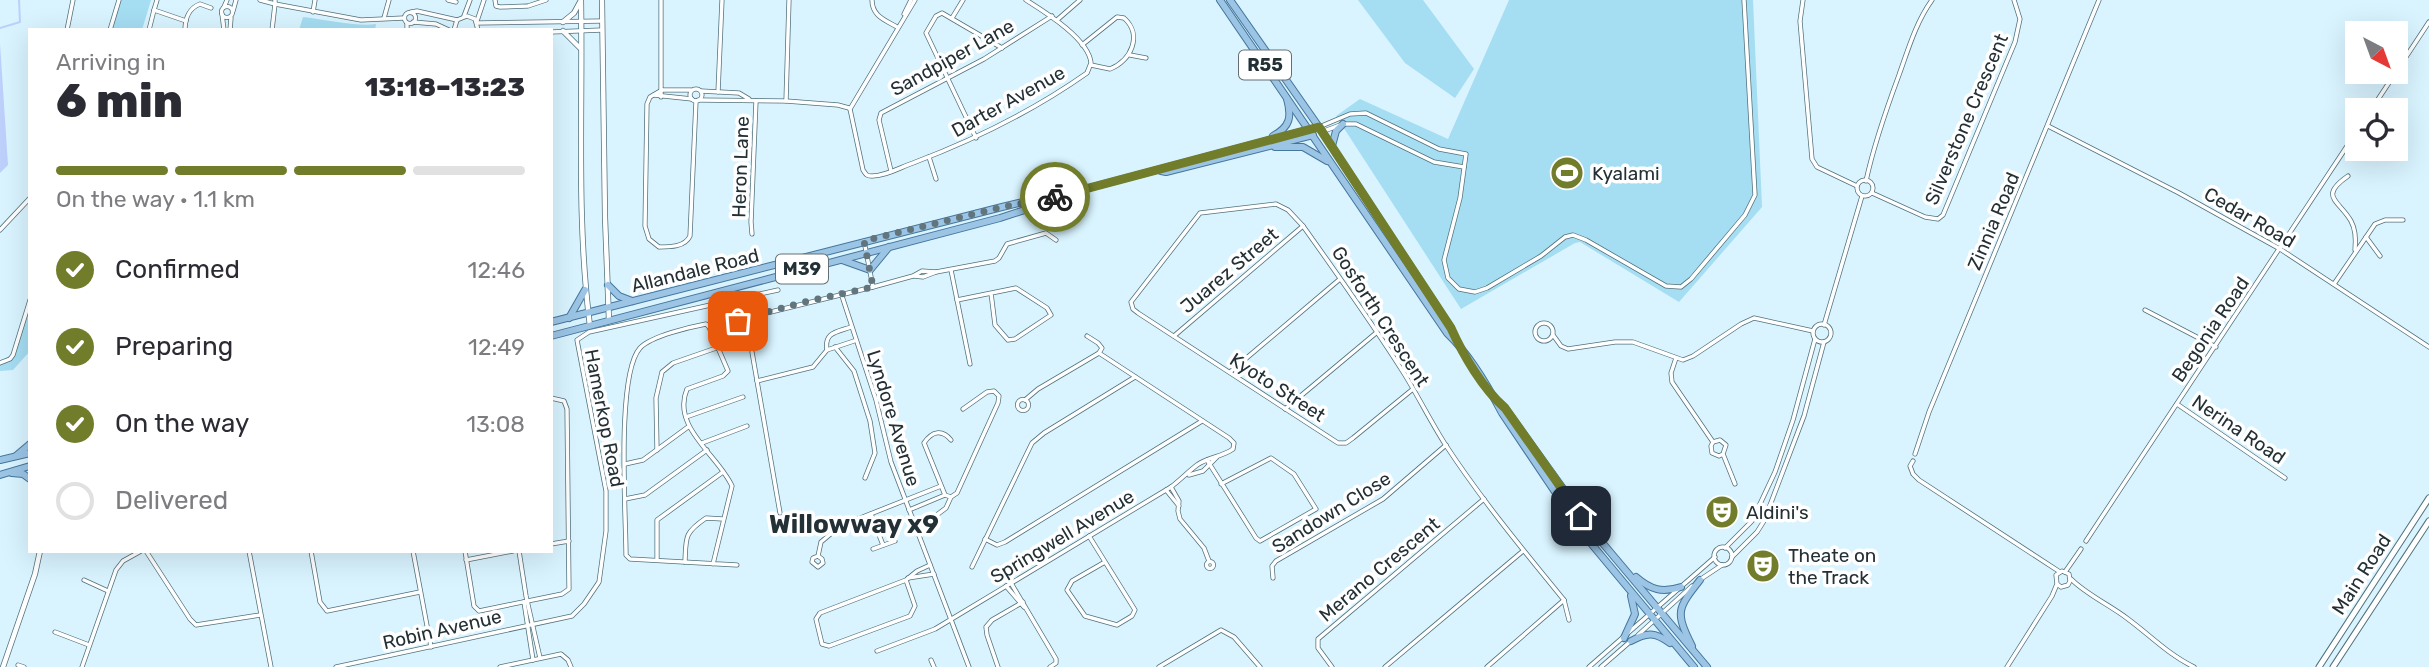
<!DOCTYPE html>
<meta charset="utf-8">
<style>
body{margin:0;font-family:Rubik,sans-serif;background:#f7f7f7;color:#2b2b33;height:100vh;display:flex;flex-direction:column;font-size:26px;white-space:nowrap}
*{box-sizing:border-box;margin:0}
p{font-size:23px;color:#7c7c81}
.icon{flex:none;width:38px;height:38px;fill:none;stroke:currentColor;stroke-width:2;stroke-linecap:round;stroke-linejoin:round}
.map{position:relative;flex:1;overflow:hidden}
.drawer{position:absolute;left:28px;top:28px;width:525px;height:525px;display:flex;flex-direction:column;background:#fff;border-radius:0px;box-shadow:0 7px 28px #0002}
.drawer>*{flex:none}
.needle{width:46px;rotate:139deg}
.controls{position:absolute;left:2345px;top:21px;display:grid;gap:14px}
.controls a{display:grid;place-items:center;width:63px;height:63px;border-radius:0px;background:#fff;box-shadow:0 7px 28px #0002;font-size:35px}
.pin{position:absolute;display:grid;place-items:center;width:60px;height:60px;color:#fff;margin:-30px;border-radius:14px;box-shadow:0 4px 10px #0006}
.courier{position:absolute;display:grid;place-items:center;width:70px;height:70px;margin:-35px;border:5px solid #717d2a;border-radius:50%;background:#fff;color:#222;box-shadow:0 2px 9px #0007}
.summary em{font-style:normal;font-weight:800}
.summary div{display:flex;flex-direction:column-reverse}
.summary{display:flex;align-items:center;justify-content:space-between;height:119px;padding:0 28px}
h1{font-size:46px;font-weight:800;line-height:52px}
.bar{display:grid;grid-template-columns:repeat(4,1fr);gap:10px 7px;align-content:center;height:84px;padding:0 28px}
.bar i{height:9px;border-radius:5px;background:#e1e1e2}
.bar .selected{background:#717d2a}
.bar p{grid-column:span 4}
ol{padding:0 28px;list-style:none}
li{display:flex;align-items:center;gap:21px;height:77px}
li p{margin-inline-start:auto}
li .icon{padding:7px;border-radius:50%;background:#717d2a;color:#fff;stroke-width:4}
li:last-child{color:#7c7c81}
li i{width:38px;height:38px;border:4px solid #e1e1e2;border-radius:50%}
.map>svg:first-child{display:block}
</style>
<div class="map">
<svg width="2429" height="667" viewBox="0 0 2429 667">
<rect width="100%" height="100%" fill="#d9f4ff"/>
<g fill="#a5ddf2">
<polygon points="119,0 151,0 142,30 110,30"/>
<polygon points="1358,0 1423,0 1474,69 1455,98 1405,63"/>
<polygon points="1509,0 1753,0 1762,207 1679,302 1580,242 1575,243 1461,309 1336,116 1360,99 1448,139"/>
<path d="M 303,17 C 323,19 358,27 376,24 L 375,30 L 299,30 Z"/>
<polygon points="30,299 30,351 13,370 0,371 0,361 13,354"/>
</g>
<polygon fill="#bdd0fb" points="0,43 8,165 0,173"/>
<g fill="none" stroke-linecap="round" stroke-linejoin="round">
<polyline stroke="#bdd0fb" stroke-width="2" points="0,28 20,22 19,0"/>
<defs>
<g id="minor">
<polyline points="157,0 154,10 186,21"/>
<polyline points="260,0 275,4 275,0"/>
<polyline points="448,0 456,2"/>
<polyline points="495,0 496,6 500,7 528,6 546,0"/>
<path d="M 872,0 C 872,16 885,20 897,27"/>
<polyline points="1803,0 1800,21 1812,159 1817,167 1857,186"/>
<circle cx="227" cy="12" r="5.5"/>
<polyline points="224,7 227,0"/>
<polyline points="233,11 236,0"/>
<polyline points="313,12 315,0"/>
<polyline points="411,12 417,11 457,20"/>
<circle cx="410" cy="18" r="5.5"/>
<polyline points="222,14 224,30"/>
<polyline points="904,14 911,0"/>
<polyline points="464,16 470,0"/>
<polyline points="384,18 389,0"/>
<polyline points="952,18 963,0"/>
<polyline points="1057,20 1080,0"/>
<polyline points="477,21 484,0"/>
<polyline points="413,22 436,24 449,30"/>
<polyline points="477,23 602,21"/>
<polyline points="67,30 73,0"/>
<polyline points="110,30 119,0"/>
<polyline points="149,30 154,10"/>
<path d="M 185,30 C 185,19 189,8 200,4 L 211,8"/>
<polyline points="230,30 231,18"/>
<polyline points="272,30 275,4 361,20 404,18"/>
<polyline points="407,30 407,23"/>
<polyline points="454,30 457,20 467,16 475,19 478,30"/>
<polyline points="551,32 602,30"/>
<path d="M 1082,45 L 1117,17 L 1124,18 C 1143,35 1131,61 1110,69 L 1091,65"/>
<polyline points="1130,55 1146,58"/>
<circle cx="696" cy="95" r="6"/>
<path d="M 662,90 L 650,97 L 647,104 L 645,226 L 649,239 L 659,247 C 670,247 685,247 690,236 L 696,101"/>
<polyline points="662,90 691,90"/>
<polyline points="701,91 739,93 749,99"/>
<polyline points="718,92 722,0"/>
<polyline points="654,95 692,99"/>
<polyline points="661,97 661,0"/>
<polyline points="698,100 786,101 838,105 849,108"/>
<polyline points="786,101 789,0"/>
<path d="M 850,109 L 863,170 C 866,174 866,176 871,176 C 884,177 901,167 913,163 C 974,140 1033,111 1087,73 L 1091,63 C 1089,39 1045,12 1026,0"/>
<polyline points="850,109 915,0"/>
<polyline points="2371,110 2429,22"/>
<polyline points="2048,126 2179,193 2280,249 2429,347"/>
<polyline points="1319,127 1350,114 1366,113 1439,149 1466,154 1460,198 1444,260 1448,278 1459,289 1475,292 1487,288 1541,256 1565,237 1573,235 1586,240 1666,286 1681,287 1691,279 1745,215 1755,195 1744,0"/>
<polyline points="1324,131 1343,124 1356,124 1434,162 1464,167"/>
<polyline points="976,138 926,33 936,16 942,13 1002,48"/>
<polyline points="929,157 936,179"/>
<polyline points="891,171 879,120 881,113 984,59 1052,16"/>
<path d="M 2348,176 C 2318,197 2339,200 2351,221 C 2356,230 2356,240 2355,250"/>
<circle cx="1865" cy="188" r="8"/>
<path d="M 1866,181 C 1874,144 1886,110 1899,75 C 1908,50 1916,22 1932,0"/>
<polyline points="1872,193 1925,217 1938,219 1943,215 2015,42 2020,19 2014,0"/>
<polyline points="0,230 30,198"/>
<polyline points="752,234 751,222 756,101"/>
<polyline points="2366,237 2380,256"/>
<polyline points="864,241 873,287"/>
<polyline points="951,270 970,364"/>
<polyline points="914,276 923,277 936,272 995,261 999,258 1007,244 1046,233 1056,240"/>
<polyline points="2334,284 2375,224 2385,220 2403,220"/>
<polyline points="841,293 876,400 891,462 969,667"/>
<polyline points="957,300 1016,288 1047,308 1051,315 1015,339 1008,340 995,325 991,293"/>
<polyline points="2145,310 2216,347"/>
<circle cx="733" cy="322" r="5.5"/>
<polyline points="738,320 873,287 913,276 922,271 936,272"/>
<circle cx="1544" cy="332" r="9"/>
<circle cx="1822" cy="333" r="9"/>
<polyline points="1824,325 1862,196"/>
<polyline points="711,331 728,324"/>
<polyline points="1553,335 1561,346 1568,349 1615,342 1633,342 1683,360 1693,356 1741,324 1754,318 1813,331"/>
<polyline points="1174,336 1303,226"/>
<polyline points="835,347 854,371 870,421 875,453 865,478"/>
<polyline points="827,350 854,341"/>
<polyline points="752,352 780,513"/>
<polyline points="1676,358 1671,373 1672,382 1713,442"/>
<polyline points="0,363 10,359 13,355 30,300"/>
<polyline points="1230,372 1340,279"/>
<path d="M 757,381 L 813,367 L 827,350 C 824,332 837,332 851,327"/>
<path d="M 1413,389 L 1353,438 L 1346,443 L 1338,443 L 1138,313 L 1133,309 L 1131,302 L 1200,213 L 1276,204 L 1288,210 L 1303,226 C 1338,275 1373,324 1405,375 C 1419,398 1431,422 1445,444 C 1481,499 1523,550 1564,600 L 1569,620"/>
<circle cx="1023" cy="405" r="5.5"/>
<polyline points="1025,400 1038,389 1099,353 1102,348 1098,343 1087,336"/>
<polyline points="2177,404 2285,478"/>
<polyline points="1285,409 1376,333"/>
<polyline points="686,417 743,397"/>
<path d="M 951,440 C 942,429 932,431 924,443 L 945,495 L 951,497 L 957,493 L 998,403 L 999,396 L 994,391 L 987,392 L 963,409"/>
<polyline points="702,443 747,426"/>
<polyline points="657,450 656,398 662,372 673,363 722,346 734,328"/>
<polyline points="1723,454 1719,456 1712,453 1711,446 1713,442 1720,440 1726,445 1723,454 1735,484"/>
<polyline points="1915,454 1929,412 2099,0"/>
<polyline points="1207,460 1256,538 1260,541 1316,509 1294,474 1271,458 1221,484"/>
<polyline points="1913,461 1910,466 1913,474 1919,480 2060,572"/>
<polyline points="625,464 643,460 688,427"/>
<polyline points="1189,475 1203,471 1217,457"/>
<polyline points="1171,487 1179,501 1178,511 1180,519 1204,548 1209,561"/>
<polyline points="1166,490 1179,506"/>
<polyline points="625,499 645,495 707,450"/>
<polyline points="909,510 945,495"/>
<polyline points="871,514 883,545"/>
<polyline points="938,514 946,508 951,497"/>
<polyline points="1089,536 1135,610 1132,616 1117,625 1085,616 1067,590 1072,581 1105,562"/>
<polyline points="985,539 997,545 1005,542 1202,421"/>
<polyline points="2086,541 2357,131"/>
<polyline points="551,544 569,541"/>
<circle cx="1723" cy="556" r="9"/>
<polyline points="1725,548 1752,521 1775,472 1793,420 1815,339"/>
<polyline points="873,549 895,541"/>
<polyline points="146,551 190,619 196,625 260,615"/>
<polyline points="249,551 271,667"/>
<polyline points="311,551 320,602 327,611 420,592"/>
<polyline points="413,551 431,647"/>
<polyline points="465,551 474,606 479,611 562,594 569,589 567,409 564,401 551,398"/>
<polyline points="519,551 526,596 540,658"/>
<polyline points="818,556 822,559 823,563 818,567 812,562 813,558 818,556 821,542 840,526 941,486"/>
<polyline points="1732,557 1757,532 1764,521 1804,416 1824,342"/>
<polyline points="466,560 513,551"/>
<polyline points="657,560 657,520 723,472"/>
<circle cx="1210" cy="565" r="3.5"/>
<path d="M 685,562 C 686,537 684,533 706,518 L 723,519"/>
<path d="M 713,564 L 732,486 C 718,455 671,427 687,389 L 723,376 L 728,371 L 709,327 L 706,324 C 690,327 651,336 640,348 C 616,375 626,515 626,555 L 630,559 L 737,565"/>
<polyline points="972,567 1032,443 1044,433 1135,377"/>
<polyline points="2065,572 2081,549"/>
<polyline points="908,578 934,574"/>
<polyline points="1273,578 1272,566 1276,561 1383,499 1446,445"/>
<polyline points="1701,579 1722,565"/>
<path d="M 2071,579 C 2087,595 2110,605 2128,619 C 2151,636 2169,655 2194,667"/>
<polyline points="84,580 108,591"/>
<polyline points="906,580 915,606 910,616 829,646 822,644 816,619 820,613 906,580 917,571 930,565"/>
<polyline points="1011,583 1056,659 1056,663 1050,667"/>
<polyline points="1006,586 1024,607"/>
<polyline points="524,602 533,660"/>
<polyline points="55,632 89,645"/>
<polyline points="1638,635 1692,586"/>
<path d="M 877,651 L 935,629 L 1171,487 C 1180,480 1188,472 1197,465 C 1208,457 1222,457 1233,449 L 1234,443 L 1229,438 L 1099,353"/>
<polyline points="931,660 934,667"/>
<polyline points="18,665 24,667"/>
<polyline points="82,667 116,570 123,561 141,551"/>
<polyline points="336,667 572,616 584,604 599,582 606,531 606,491 577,340 589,332 778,290"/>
<polyline points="500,667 561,654 568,660 571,667"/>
<polyline points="998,667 987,635 986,627 992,620 1023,602"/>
<polyline points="1159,667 1221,630 1234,637 1260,667"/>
<polyline points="1332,667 1318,648 1318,639 1484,499"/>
<polyline points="1385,667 1523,551"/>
<polyline points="1487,667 1564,600"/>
<polyline points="1589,667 1715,557"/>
<polyline points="1601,667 1632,640"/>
<polyline points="2007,667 2052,596 2057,584 2056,575 2062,571 2069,574 2070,581 2068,585 2061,587 2057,584"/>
</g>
<g id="tertiary">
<path d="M 581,0 C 583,109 576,218 590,326"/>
<polyline points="602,0 605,217 609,321"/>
<polyline points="563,22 574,13 580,2"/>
<polyline points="563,31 580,48"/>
<polyline points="3,667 35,574 40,551"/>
</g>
<g id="secondary">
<polyline points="2319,667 2429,498"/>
<polyline points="2333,667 2429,521"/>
</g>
<g id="primary">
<path d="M 1220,0 L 1447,333 C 1469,354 1488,386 1502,413 L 1584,535 L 1694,667"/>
<polyline points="1230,0 1319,127 1451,328 1454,338"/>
<path d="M 1273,136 C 1290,127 1292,117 1287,99"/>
<polyline points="1332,146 1336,131 1343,124"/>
<polyline points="1275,147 1303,147 1327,161"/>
<polyline points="1161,171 1166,172 1313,135"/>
<polyline points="842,260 870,270 889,247"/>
<polyline points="608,285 619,296 632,301"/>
<polyline points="569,318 585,290"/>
<polyline points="551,322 1002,207 1044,197 1051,198 1319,127"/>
<polyline points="551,336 1000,218 1043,204 1051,198"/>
<polyline points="1498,404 1505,408 1600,540 1707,667"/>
<polyline points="17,455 30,444"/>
<polyline points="0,460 30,453"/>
<polyline points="12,473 23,474 30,479"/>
<polyline points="0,475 30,466"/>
<path d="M 1636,577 C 1651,590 1662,593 1681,587"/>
<polyline points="1624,638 1635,614 1631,596"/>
<path d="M 1631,641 C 1647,632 1655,632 1670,643"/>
<path d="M 1692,646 C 1675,612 1677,609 1700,580"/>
</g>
</defs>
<use href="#minor" stroke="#52717c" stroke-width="5"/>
<use href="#tertiary" stroke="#52717c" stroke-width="6"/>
<use href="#secondary" stroke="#52717c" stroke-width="7"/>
<use href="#primary" stroke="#45769c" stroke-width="8"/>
<use href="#minor" stroke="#fff" stroke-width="3.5"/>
<use href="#tertiary" stroke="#fff" stroke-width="4.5"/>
<use href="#secondary" stroke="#fff" stroke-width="5"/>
<use href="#primary" stroke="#9bc4e5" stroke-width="6"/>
</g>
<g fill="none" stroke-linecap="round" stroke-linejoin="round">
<polyline stroke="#63757c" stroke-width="7" stroke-dasharray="0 12.6" points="738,321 736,327 732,328 728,324 731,317 742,319 804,302 873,287 864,241 1002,207 1055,197"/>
<path stroke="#717d2a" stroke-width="9" d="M 1055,197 L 1319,127 L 1451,328 C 1463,355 1483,389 1505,408 L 1581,516"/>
</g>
<defs>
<symbol id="stadium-disc" viewBox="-11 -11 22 22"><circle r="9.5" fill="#717d2a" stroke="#fff"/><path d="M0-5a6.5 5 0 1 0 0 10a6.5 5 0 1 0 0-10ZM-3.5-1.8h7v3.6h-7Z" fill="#fff"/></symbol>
<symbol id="theatre-disc" viewBox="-11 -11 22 22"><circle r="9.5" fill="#717d2a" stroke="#fff"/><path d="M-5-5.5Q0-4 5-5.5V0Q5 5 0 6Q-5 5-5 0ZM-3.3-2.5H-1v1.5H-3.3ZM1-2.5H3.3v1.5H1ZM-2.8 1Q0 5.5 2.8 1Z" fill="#fff"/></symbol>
</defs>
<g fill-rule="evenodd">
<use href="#stadium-disc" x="1548" y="154" width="38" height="38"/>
<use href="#theatre-disc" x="1703" y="493" width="38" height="38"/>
<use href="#theatre-disc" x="1744" y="547" width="38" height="38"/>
</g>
<g text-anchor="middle" stroke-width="7" stroke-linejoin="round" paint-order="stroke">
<g fill="#fff" stroke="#656e72" stroke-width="2">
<rect x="1239" y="50.5" width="52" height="29" rx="5"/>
<rect x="776" y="254.5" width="52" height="29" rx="5"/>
</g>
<g font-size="18" font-weight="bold" fill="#233035">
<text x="1265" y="71">R55</text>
<text x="802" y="275">M39</text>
</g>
<g font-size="19" fill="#233035" stroke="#fff">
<text transform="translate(952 57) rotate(-29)" y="7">Sandpiper Lane</text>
<text transform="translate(1008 101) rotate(-29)" y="7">Darter Avenue</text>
<text transform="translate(1966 119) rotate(-67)" y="7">Silverstone Crescent</text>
<text transform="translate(740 167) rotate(-88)" y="7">Heron Lane</text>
<text transform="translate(2250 217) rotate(30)" y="7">Cedar Road</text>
<text transform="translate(1993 221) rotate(-67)" y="7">Zinnia Road</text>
<text transform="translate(695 270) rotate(-14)" y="7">Allandale Road</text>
<text transform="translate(1229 270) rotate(-40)" y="7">Juarez Street</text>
<text transform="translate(1381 316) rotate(57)" y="7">Gosforth Crescent</text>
<text transform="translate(2210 329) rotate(-56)" y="7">Begonia Road</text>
<text transform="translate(1278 387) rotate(33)" y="7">Kyoto Street</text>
<text transform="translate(605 418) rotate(79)" y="7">Hamerkop Road</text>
<text transform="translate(894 418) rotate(73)" y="7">Lyndore Avenue</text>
<text transform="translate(2239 429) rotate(34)" y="7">Nerina Road</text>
<text transform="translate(1331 512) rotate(-32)" y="7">Sandown Close</text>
<text transform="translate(1062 536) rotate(-31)" y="7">Springwell Avenue</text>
<text transform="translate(1379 569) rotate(-40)" y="7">Merano Crescent</text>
<text transform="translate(2361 574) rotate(-57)" y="7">Main Road</text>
<text transform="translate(442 629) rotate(-13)" y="7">Robin Avenue</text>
</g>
<g font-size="19" fill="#233035" stroke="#fff" text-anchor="start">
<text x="1592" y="180">Kyalami</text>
<text x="1746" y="519">Aldini's</text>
<text x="1788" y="562">Theate on<tspan x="1788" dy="22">the Track</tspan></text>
</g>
<g font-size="26" font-weight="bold" fill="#233035" stroke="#fff">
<text x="854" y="533">Willowway x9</text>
</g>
</g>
</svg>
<div class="controls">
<a><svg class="needle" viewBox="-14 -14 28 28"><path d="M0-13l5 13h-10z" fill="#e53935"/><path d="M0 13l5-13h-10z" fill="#7c7c81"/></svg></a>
<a><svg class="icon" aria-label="locate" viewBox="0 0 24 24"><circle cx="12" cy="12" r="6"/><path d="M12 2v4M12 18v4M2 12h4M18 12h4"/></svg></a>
</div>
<div class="pin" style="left:738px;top:321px;background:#ea580c"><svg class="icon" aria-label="bag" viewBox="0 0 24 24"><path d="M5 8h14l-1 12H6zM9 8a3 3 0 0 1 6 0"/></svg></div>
<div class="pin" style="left:1581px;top:516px;background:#1f2937"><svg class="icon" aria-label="home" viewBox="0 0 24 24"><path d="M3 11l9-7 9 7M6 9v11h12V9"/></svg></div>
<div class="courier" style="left:1055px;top:197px"><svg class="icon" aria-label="bike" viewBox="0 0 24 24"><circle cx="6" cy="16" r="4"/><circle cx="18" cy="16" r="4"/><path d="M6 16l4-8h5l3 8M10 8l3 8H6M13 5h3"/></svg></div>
<section class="drawer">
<div class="summary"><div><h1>6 min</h1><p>Arriving in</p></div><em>13:18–13:23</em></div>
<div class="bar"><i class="selected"></i><i class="selected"></i><i class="selected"></i><i></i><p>On the way · 1.1 km</p></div>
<ol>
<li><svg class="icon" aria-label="check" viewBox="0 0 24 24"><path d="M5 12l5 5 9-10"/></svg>Confirmed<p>12:46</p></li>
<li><svg class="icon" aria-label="check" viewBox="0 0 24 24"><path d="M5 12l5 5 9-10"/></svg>Preparing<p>12:49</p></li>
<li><svg class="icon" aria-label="check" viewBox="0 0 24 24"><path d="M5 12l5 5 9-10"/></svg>On the way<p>13:08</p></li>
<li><i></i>Delivered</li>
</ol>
</section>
</div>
